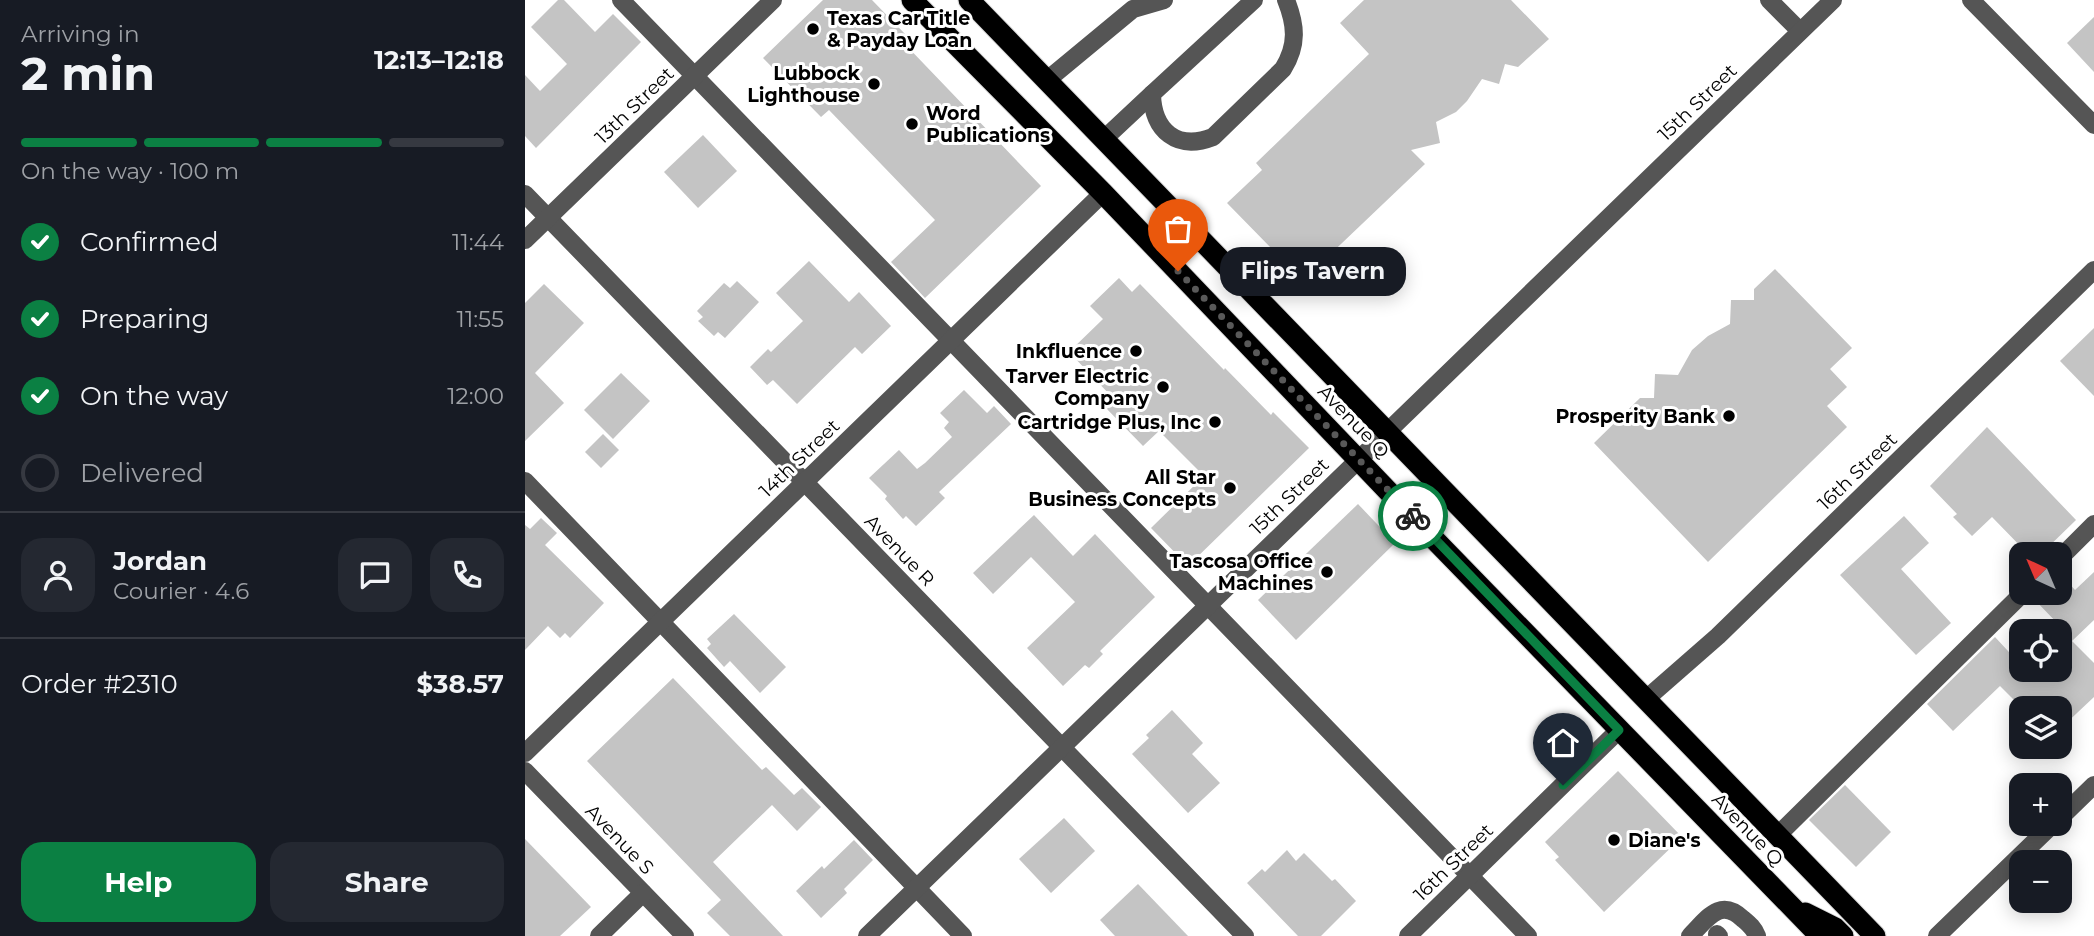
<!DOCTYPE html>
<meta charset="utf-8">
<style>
body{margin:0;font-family:Montserrat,sans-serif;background:#242831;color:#f1f3f6;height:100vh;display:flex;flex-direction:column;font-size:26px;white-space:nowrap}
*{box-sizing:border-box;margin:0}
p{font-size:23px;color:#9ea1a6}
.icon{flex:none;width:38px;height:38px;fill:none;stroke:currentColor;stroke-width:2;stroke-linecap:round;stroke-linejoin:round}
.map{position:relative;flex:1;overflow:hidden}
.drawer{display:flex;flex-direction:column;background:#171b24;width:525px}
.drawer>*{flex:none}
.needle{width:46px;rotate:316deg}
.controls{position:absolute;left:1484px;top:542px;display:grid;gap:14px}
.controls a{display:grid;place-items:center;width:63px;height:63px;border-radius:14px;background:#171b24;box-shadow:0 4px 18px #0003;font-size:35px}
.pin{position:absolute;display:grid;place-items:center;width:60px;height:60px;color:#fff;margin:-72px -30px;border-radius:50% 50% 50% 0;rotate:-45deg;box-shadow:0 0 7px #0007}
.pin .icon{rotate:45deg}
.courier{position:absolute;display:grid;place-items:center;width:70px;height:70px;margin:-35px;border:5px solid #0b8043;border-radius:50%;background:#fff;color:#222;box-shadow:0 2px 9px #0007}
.bubble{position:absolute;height:49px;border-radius:21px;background:#171b24;box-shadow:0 4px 18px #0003;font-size:23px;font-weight:700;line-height:49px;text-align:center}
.headline em{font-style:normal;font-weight:700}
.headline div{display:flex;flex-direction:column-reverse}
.headline{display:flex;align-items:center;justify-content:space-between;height:119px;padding:0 21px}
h1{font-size:46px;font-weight:700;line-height:52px}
.bar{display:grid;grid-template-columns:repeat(4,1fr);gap:10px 7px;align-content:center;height:84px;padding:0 21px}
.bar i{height:9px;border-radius:5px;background:#363941}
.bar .on{background:#0b8043}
.bar p{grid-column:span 4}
.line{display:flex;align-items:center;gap:18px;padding:0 21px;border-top:2px solid #363941}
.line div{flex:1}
.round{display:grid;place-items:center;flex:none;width:74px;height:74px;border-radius:21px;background:#242831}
ol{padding:0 21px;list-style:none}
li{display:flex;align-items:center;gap:21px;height:77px}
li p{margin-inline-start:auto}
li .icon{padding:7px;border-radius:50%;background:#0b8043;color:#fff;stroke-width:4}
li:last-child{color:#9ea1a6}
li i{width:38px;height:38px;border:4px solid #363941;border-radius:50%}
.cta{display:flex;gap:14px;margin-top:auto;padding:14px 21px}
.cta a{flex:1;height:80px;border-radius:21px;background:#0b8043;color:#fff;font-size:28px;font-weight:700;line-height:80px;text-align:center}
.cta a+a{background:#242831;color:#f1f3f6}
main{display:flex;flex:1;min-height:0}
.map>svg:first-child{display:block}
</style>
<main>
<section class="drawer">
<div class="headline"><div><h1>2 min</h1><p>Arriving in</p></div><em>12:13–12:18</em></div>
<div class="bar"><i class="on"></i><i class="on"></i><i class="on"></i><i></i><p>On the way · 100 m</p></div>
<ol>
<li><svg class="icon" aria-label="check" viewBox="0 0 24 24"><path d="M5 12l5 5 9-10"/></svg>Confirmed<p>11:44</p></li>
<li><svg class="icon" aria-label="check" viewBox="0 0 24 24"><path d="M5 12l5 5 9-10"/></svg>Preparing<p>11:55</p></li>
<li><svg class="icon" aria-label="check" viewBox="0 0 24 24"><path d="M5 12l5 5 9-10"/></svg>On the way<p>12:00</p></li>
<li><i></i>Delivered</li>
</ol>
<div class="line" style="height:126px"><a class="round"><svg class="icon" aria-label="person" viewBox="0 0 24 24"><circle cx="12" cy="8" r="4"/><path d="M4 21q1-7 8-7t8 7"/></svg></a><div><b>Jordan</b><p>Courier · 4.6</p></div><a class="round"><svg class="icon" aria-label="chat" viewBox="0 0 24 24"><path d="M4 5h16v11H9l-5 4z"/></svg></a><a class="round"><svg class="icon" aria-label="phone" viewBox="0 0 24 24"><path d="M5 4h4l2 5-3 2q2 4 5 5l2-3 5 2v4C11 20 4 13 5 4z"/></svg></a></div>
<div class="line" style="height:91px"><div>Order #2310</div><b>$38.57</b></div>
<div class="cta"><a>Help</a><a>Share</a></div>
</section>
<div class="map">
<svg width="1569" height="936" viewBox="0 0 1569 936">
<rect width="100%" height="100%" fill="#fff"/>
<g fill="#c4c4c4">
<polygon points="33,0 39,0 70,32 88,14 116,42 11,148 0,136 0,75 15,91 42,64 6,27"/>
<polygon points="298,0 347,0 381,35 376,40 516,186 400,298 366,262 410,220 304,110 296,117 238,58"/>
<polygon points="839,0 986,0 1024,39 993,67 980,64 974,84 957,79 942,101 931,112 911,122 915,143 886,150 900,164 795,264 783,252 763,271 751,258 753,255 702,203 737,170 731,163 844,54 815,23"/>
<polygon points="1569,17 1569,72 1542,43"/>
<polygon points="178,135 212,171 173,208 139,172"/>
<polygon points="284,261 324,302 334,292 366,326 337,354 330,347 272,404 248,380 242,385 225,367 243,349 246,352 278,321 251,293"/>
<polygon points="1250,269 1327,348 1305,369 1322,387 1302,406 1322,427 1183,562 1069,443 1115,398 1129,398 1130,374 1153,375 1167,350 1183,336 1205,324 1206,300 1229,300 1229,289"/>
<polygon points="594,278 607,292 615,284 699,370 700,368 746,415 748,412 784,448 663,566 626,528 679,476 634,431 618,446 578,405 587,397 544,352 578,319 565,306"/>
<polygon points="212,281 234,302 200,338 193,332 189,336 173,321 178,317 172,311 199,283 205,288"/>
<polygon points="19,284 59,323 10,373 39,403 0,441 0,303"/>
<polygon points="1569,328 1569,396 1535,361"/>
<polygon points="96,373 125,401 88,439 59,410"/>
<polygon points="439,390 462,413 469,406 486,424 414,492 420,498 391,526 381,516 378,519 360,499 362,496 344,478 374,450 392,469 400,463 427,437 419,428 424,422 415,413"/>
<polygon points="1462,427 1551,520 1515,555 1504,555 1467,517 1447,536 1428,517 1432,514 1405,486"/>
<polygon points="78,434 94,450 76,468 60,452"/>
<polygon points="833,504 870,543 771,640 733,600"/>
<polygon points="509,515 548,556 570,534 630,597 575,651 578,654 564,668 560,665 538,686 502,648 550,602 506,557 468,594 448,573"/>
<polygon points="1379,516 1404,543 1376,569 1426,623 1391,655 1315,575"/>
<polygon points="16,518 32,533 20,545 79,603 45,638 40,633 35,638 23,626 0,650 0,525 5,529"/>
<polygon points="1569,572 1569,620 1547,641 1569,663 1569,697 1535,729 1535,709 1498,709 1475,686 1428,731 1402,704 1470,637 1496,665 1496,670 1535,670 1535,626 1508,598 1509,593 1535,593 1535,573 1550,590"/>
<polygon points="209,614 261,667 235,693 205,661 199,667 182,648 186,644 182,639"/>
<polygon points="148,678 237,770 241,767 269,795 277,788 296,807 272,831 247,805 188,862 258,936 205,936 182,913 196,900 62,761"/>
<polygon points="647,710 678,743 667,754 695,783 663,813 607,754 624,738 621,735"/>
<polygon points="1093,771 1157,837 1079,912 1030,860 1034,857 1020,842"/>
<polygon points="1320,785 1366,832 1331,867 1284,820"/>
<polygon points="539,818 570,851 526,893 494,859"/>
<polygon points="0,839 66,907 35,936 0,936"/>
<polygon points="329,840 348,860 319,889 322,893 296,918 271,891 297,866 299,869"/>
<polygon points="762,850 771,861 779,853 807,881 810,879 831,901 796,936 773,936 722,883 737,869 740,872"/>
<polygon points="613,884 663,936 590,936 575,920"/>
</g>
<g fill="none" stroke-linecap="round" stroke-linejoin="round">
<defs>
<g id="highway">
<polyline points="387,0 578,193 906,536 1295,936"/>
<polyline points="444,0 1350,936"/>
<polyline points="1280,913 1310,928 1318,936"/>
</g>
</defs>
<use href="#highway" stroke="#dbdbdb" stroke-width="23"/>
<g stroke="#555" stroke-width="18">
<polyline points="96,0 1003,936"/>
<path d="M 729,0 L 627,94 C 628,131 652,151 688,137 L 758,69 C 773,45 771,25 761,0"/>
<polyline points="1244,0 1275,31"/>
<polyline points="1446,0 1569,125"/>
<polyline points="521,81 608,9 639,0"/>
<polyline points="580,138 627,94"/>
<polyline points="0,194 720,936"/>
<polyline points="0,240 248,0"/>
<polyline points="0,481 438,936"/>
<polyline points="1535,558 1569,524"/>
<polyline points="1121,699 1193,636 1569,270"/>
<polyline points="0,753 578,193"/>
<polyline points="0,771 160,936"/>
<polyline points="1535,818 1569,785"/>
<polyline points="1253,835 1498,593"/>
<polyline points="1192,934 1194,936"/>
<polyline points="74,936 118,893"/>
<polyline points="342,936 1308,0"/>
<polyline points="883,936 1094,730"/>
<path d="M 1165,936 C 1182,919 1195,897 1218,919 C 1224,924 1229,928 1232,936"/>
<polyline points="1412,936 1528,824"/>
</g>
<use href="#highway" stroke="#000" stroke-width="21"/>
</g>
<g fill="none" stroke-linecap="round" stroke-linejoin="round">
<polyline stroke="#595959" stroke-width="7" stroke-dasharray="0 12.6" points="653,271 888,516"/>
<polyline stroke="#0b8043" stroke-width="9" points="888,516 1094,730 1038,785"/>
</g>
<g fill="#000" stroke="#fff" stroke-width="2.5">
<circle cx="288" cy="29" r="7"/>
<circle cx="349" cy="84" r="7"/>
<circle cx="387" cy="124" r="7"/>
<circle cx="611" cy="351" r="7"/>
<circle cx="638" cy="387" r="7"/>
<circle cx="1204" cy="416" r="7"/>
<circle cx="690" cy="422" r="7"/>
<circle cx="705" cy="488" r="7"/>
<circle cx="802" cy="572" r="7"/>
<circle cx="1089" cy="840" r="7"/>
</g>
<g text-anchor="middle" stroke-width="6" stroke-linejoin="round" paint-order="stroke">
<g font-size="19" font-weight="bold" fill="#000" stroke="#fff" text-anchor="end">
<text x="302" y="25" text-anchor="start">Texas Car Title<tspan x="302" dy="22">&amp; Payday Loan</tspan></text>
<text x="335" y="80">Lubbock<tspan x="335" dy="22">Lighthouse</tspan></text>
<text x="401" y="120" text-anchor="start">Word<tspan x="401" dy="22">Publications</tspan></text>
<text x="597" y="358">Inkfluence</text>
<text x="624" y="383">Tarver Electric<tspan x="624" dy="22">Company</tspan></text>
<text x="1190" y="423">Prosperity Bank</text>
<text x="676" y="429">Cartridge Plus, Inc</text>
<text x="691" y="484">All Star<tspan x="691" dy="22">Business Concepts</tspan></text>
<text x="788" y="568">Tascosa Office<tspan x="788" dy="22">Machines</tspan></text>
<text x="1103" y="847" text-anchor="start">Diane's</text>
</g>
<g font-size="19" fill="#000" stroke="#fff">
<text transform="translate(1172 102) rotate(-44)" y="7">15th Street</text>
<text transform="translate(109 105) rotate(-44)" y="7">13th Street</text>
<text transform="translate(829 421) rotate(46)" y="7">Avenue Q</text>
<text transform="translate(274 458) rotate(-44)" y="7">14th Street</text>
<text transform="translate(1332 471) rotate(-44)" y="7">16th Street</text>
<text transform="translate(764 496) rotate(-44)" y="7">15th Street</text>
<text transform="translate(375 550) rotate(46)" y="7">Avenue R</text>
<text transform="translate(1223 829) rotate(46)" y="7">Avenue Q</text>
<text transform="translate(95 839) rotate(46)" y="7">Avenue S</text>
<text transform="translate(928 862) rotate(-44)" y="7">16th Street</text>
</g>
</g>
</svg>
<div class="controls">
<a><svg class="needle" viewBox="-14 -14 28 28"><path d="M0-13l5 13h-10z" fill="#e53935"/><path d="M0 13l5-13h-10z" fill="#9ea1a6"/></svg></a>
<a><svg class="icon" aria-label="locate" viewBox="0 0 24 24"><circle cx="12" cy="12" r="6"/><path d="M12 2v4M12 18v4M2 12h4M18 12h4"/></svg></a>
<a><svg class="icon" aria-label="layers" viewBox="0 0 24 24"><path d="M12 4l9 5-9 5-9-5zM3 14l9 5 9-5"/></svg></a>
<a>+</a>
<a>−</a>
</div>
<div class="pin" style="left:653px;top:271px;background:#ea580c"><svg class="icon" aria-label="bag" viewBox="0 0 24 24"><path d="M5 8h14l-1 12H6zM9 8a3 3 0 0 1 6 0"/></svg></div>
<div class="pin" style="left:1038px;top:785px;background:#1f2937"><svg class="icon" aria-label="home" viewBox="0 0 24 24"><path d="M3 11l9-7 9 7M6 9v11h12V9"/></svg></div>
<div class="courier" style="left:888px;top:516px"><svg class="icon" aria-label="bike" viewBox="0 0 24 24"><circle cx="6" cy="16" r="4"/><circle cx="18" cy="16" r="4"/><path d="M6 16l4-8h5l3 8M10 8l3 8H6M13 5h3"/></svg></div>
<div class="bubble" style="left:695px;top:247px;width:186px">Flips Tavern</div>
</div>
</main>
